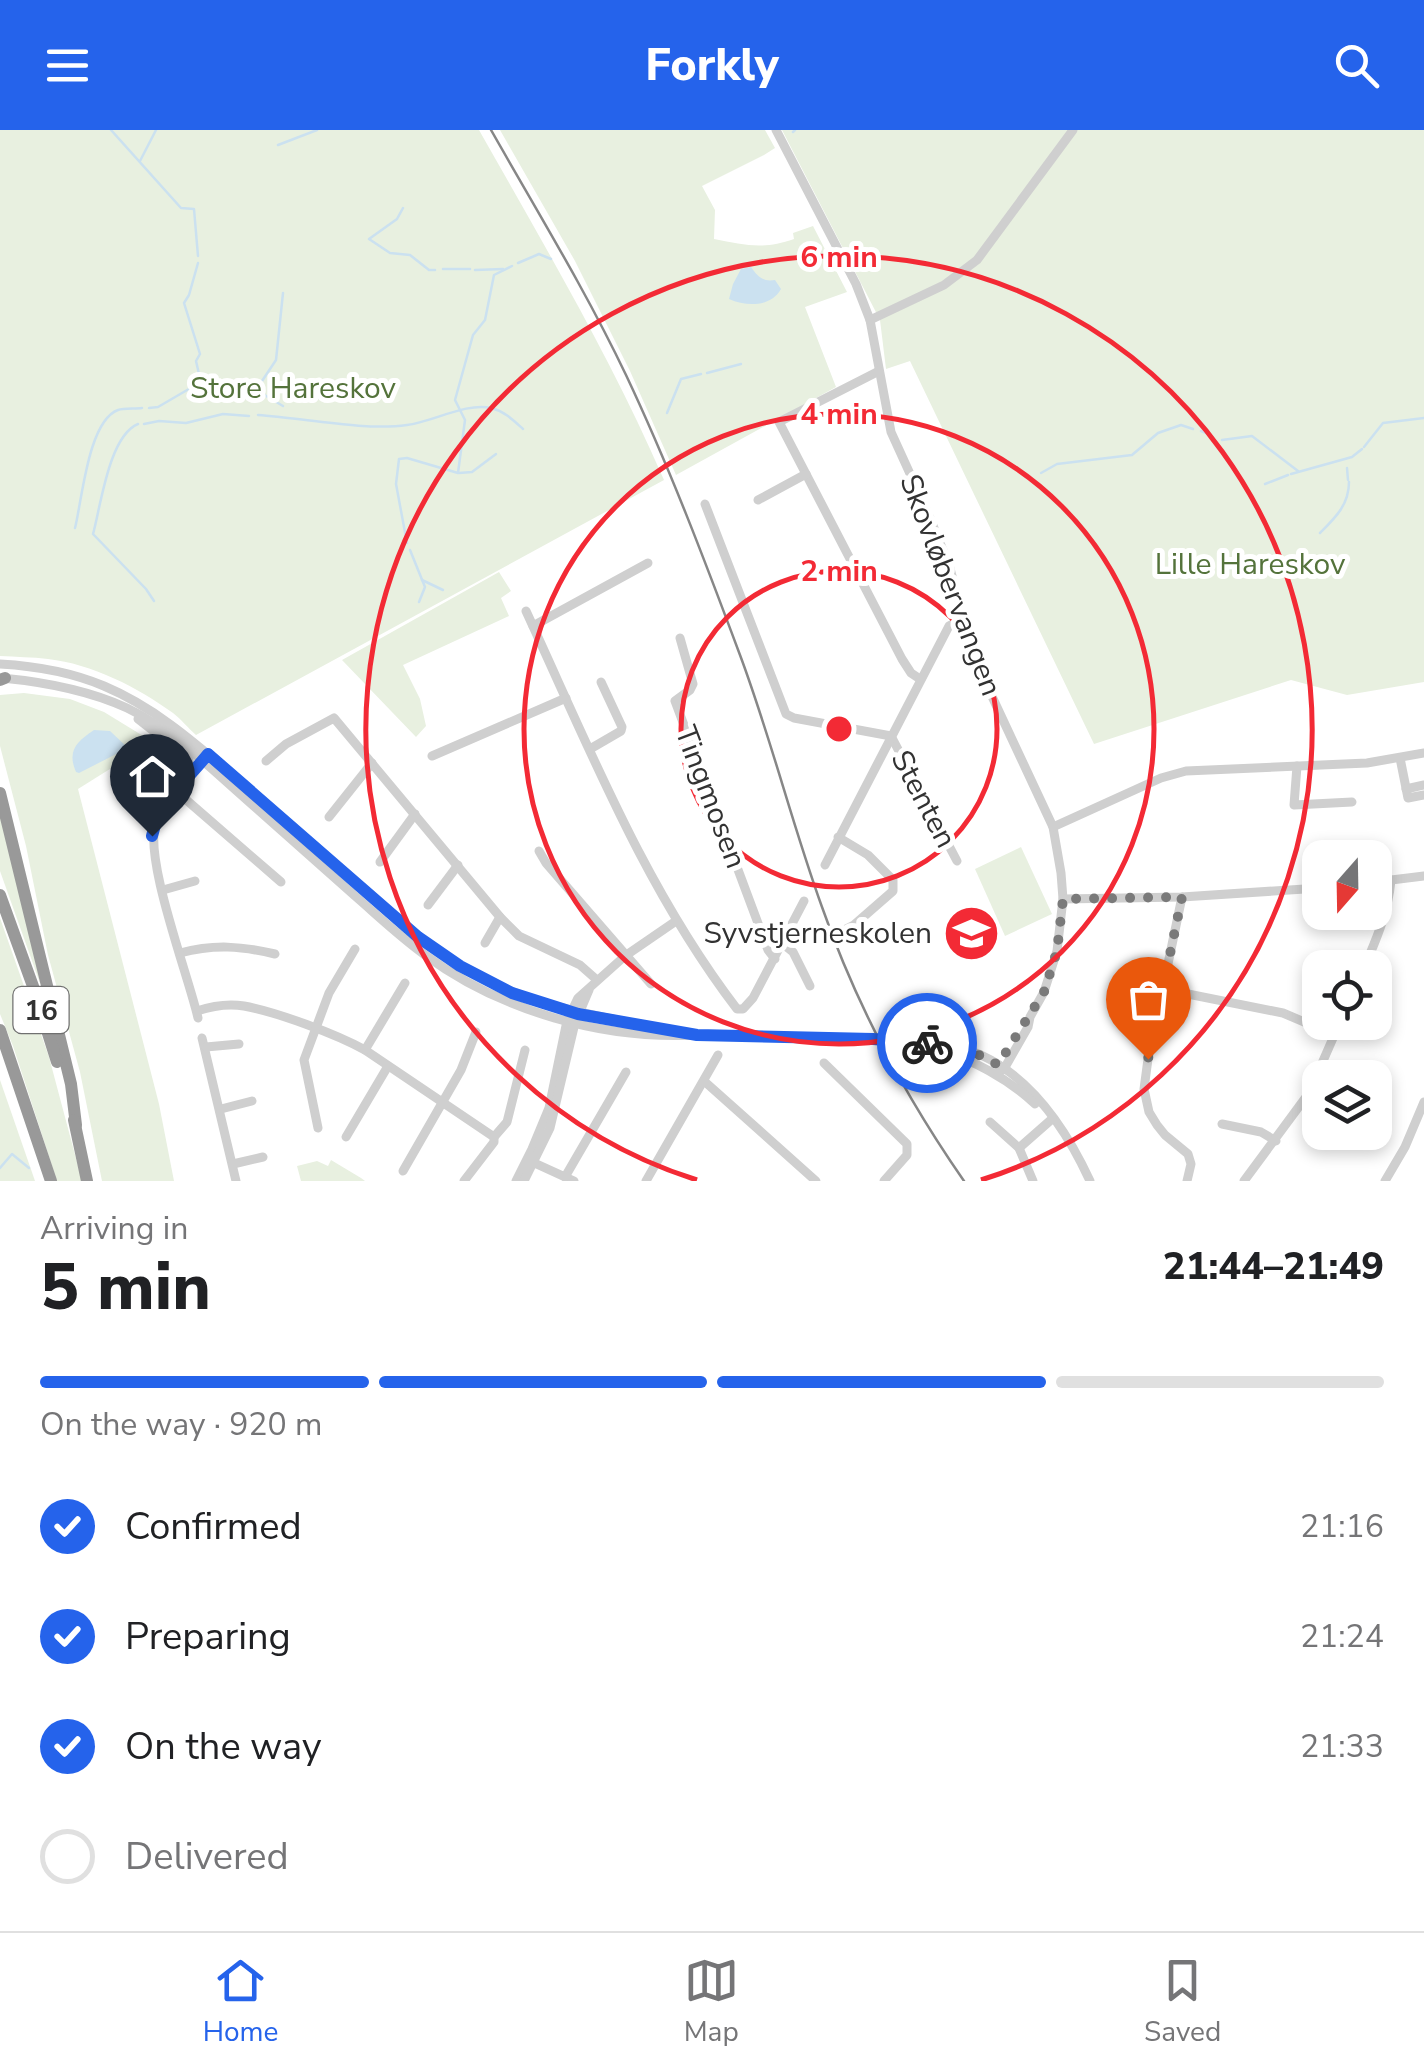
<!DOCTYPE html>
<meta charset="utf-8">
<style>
body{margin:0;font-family:"Nunito Sans",sans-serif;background:#f6f6f6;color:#202124;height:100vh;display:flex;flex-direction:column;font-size:38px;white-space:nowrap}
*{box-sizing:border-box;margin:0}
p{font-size:32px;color:#757577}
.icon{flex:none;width:55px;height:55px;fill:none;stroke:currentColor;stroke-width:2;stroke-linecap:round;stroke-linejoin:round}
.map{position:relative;height:1051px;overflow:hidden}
.side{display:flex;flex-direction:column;background:#fff;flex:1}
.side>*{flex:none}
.needle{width:65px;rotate:200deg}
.controls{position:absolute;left:1302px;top:710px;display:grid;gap:20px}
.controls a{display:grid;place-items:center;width:90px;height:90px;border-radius:20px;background:#fff;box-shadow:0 5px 15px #0003;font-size:50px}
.pin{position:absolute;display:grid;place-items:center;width:85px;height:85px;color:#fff;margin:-102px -42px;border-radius:50% 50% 50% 0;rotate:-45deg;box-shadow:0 0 10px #0007}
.pin .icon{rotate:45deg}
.courier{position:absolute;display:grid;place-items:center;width:100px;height:100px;margin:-50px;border:8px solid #2563eb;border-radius:50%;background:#fff;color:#222;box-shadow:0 2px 12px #0007}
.headline em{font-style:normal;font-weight:800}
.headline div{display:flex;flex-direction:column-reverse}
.headline{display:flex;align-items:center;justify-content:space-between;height:170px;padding:0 40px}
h1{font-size:65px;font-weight:800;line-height:75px}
.bar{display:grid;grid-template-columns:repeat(4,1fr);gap:15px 10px;align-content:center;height:120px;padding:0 40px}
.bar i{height:12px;border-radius:8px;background:#e0e0e0}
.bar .active{background:#2563eb}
.bar p{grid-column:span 4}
ol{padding:0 40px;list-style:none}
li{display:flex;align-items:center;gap:30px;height:110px}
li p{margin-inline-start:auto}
li .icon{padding:10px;border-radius:50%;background:#2563eb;color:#fff;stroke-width:4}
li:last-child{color:#757577}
li i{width:55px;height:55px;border:5px solid #e0e0e0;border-radius:50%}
header{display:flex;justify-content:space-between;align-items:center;height:130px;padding:0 40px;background:#2563eb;color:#fff;font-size:45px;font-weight:800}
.dock{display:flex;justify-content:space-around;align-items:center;height:140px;border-top:2px solid #e0e0e0;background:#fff;font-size:28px;color:#757577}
.dock a{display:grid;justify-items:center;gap:5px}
.dock .active{color:#2563eb}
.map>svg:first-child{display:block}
</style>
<header><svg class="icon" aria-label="menu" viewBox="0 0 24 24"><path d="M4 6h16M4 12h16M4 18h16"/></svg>Forkly<svg class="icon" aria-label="search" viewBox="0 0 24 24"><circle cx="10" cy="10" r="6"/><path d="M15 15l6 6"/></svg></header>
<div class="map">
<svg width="1424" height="1051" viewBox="0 0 1424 1051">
<rect width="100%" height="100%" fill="#fff"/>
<g fill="#e8f0e0">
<path d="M 0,0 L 479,0 C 544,115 611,228 664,350 L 196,605 C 188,598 181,589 173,583 C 137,557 92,534 48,529 C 32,527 16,527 0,526 Z"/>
<path d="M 500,0 L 765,0 L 775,18 L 764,25 L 702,56 L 715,80 L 714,109 C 745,115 763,120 794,109 L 793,103 L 813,96 L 847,162 L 805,177 L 836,257 L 676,345 L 630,241 L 575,131 Z"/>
<polygon points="782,0 1424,0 1424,552 1347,565 1291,550 1094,614 910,231 886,239 880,190"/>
<polygon points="499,442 511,461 501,468 509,486 403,535 420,569 426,596 416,607 342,530"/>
<polygon points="24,563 70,569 104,582 153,612 78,659 159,974 174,1051 102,1051 80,942 48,825 26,716 0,616 0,565"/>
<polygon points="0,667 41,856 0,741"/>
<polygon points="1021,717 1052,784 1005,806 975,739"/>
<polygon points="0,788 49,927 82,1051 57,1051 13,916 0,884"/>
<polygon points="0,950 35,1051 0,1051"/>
<polygon points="331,1030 361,1048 365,1051 301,1051 297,1036 317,1031 328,1036"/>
</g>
<g fill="#cbe1f0">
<path d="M 751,137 C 758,147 763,152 775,150 L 781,159 C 771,177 747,177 729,169 L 733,154 L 741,139 Z"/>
<path d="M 94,600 L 110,601 L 128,618 L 79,643 L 76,642 C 67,621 76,612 94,600 Z"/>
</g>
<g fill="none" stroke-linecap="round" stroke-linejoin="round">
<g stroke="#cbe1f0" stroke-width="2.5">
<polyline points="111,0 181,78 194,79 198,126"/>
<polyline points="793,2 795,0"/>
<polyline points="278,15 317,0"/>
<polyline points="140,31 156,0"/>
<polyline points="403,78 397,89 369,109 390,123 410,125 429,140 435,140"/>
<polyline points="518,133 539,124 551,129"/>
<polyline points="443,139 470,139"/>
<polyline points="475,140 503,139"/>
<polyline points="707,243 741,234"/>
<polyline points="194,256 199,244 196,231 200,224 184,173 189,165 198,133"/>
<polyline points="256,260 283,276"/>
<polyline points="249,262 256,260 276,230 283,163"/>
<polyline points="149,278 158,277 194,256 242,263"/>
<polyline points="667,283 681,249 701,244"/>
<path d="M 258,285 C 303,288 364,301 407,295 C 432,292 467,272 491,278 C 504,281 513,290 523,299"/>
<path d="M 138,294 C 109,306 101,375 93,404 L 146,459 L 154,471"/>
<polyline points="144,294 159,291 186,293 223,284 249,286"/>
<polyline points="1201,301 1206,303"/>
<polyline points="1222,310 1252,306 1298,341"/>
<polyline points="1364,317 1383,293 1424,288"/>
<polyline points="1347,338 1348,350"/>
<polyline points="459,343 472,342 496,324"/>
<polyline points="1041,343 1057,334 1132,325 1158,303 1181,295 1193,299"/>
<polyline points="1291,344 1352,327 1362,319"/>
<polyline points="1265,354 1288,345"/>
<path d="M 75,398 C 82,371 88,291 118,280 C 124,278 135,279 142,278"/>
<path d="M 1320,403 C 1335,388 1349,375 1349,352"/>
<polyline points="407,413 396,354 399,329 407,328 458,343 465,290 455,270 473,205 485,190 494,145 512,136"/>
<polyline points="410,420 425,457 419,472"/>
<polyline points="422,450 443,460"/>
<polyline points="0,1038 12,1024 29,1038"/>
</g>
<g stroke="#cfcfcf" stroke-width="9">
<polyline points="776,0 856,154 870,190 891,302 927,381 949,435 975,530 1053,697 1061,743 1063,769 1057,821 1044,862 1030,887 1028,897 1004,939 996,944"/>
<polyline points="870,190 944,155 977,130 1073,0"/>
<polyline points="879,241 779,292 902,529 911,543 920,549"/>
<polyline points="758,370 806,344"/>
<polyline points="705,374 786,584 794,588 891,606 957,731"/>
<path d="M 526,481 C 589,617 645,759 737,879 L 743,879 L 753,868 L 804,771"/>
<polyline points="533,496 648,433"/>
<polyline points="680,508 693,554 690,560 675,571 768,820 775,829"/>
<path d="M 0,534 C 35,536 71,542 104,556 C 154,577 194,612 235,647 C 277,684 319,720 361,757 C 391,784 421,812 456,833 C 527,878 599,886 680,902"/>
<path d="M 2,548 C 44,552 88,560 127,578 C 173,600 209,637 247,670 C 283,702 319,734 355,766 C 378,786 400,807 425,825 C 501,881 603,910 697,905 C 756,907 816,906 875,909 C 890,910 906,913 921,913 C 941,914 962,917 981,925 C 1033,949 1067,1001 1090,1051"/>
<polyline points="138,589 189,629 189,643"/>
<polyline points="590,619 621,601 622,597 601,552"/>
<polyline points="432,626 566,568"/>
<polyline points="1400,628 1408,668 1424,665"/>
<polyline points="266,631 286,614 334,588 500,787 519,806 580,835 597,850"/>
<polyline points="1297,636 1294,675 1352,672"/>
<polyline points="1406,659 1424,655"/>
<polyline points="176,661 281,752"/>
<polyline points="329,687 372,633"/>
<polyline points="1053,697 1161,648 1186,641 1367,633 1424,623"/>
<polyline points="838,707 868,725 893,750 893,761 854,795 840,802"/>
<polyline points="539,721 546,733 651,854"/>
<polyline points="380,732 415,684"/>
<polyline points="825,735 949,496 962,489"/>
<polyline points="1375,752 1424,746"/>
<polyline points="163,760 195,751"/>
<polyline points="1182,767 1148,929 1144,959 1149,982 1157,995 1165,1005 1188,1024 1191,1034 1187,1051"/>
<polyline points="1063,769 1182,767 1320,758"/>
<polyline points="428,775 458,735"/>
<polyline points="485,813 500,787"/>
<polyline points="783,814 793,822 810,856"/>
<path d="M 180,823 C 214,814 241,816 275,824"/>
<path d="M 1364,838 C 1377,808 1388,782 1391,750"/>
<polyline points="1163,859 1283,883 1335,905"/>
<path d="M 197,881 C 212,876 227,873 244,876 C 277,882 336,904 365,920 L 494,1007 L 494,1012 L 464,1051"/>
<path d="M 198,888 C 188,844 143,728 156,691 C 163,668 188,648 203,630"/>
<polyline points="202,908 236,1051"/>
<polyline points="206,917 239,914"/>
<path d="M 936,918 C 974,931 1006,947 1035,974"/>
<polyline points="365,920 405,853"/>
<polyline points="824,933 907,1014 907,1025 884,1051"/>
<polyline points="704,951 816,1051"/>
<polyline points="221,979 252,971"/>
<polyline points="990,992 1019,1018 1033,1051"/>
<polyline points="1222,994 1261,1002 1276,1011"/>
<polyline points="318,998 304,930 329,863 355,819"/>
<polyline points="346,1007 388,936"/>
<polyline points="494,1007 507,992 525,920"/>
<polyline points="1019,1018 1052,989"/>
<polyline points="530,1031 574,1051"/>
<polyline points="233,1034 263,1027"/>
<polyline points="403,1041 461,940 476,902"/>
<polyline points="565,1047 626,942"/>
<polyline points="516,1051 532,1019 549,978 567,891 578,868 625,826 676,791"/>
<polyline points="524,1051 550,998 575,893 589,860"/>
<polyline points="646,1051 718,925"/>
<polyline points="1244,1051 1309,963 1340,892"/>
<polyline points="1385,1051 1405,1017 1424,972"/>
</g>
<g stroke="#999" stroke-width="12">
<polyline points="0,550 5,548"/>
<polyline points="0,663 71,954 76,995"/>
<polyline points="0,765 34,859 57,932"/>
<polyline points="0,900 51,1051"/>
<polyline points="74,990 87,1051"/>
</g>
<path stroke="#878787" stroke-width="2.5" d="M 491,0 C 537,81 586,161 626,245 C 669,336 705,431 740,525 C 771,608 792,694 822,777 C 856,874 905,966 964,1051"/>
</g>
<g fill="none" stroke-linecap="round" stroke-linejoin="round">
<path stroke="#7a7a7a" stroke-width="10" stroke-dasharray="0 18" d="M 927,913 C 951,912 978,923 998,935 L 1044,862 L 1057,821 L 1063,769 L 1182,767 L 1148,929"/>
<path stroke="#2563eb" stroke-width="12" d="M 152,706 C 159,673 187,650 208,624 L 418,807 L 460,836 L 512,863 L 578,884 L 697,905 L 873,909 L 927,913"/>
</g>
<g fill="none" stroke="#f32a35" stroke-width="5">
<circle cx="839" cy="599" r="158"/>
<circle cx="839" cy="599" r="315"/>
<path d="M697 1050A473 473 0 1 1 981 1050"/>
</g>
<defs>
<symbol id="school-disc" viewBox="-11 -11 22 22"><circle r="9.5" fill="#f32a35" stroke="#fff"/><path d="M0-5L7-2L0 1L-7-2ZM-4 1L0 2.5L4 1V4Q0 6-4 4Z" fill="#fff"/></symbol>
</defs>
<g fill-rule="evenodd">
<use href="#school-disc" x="940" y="772" width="63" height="63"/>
</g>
<g text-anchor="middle" stroke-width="10" stroke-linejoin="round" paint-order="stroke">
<rect fill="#fff" stroke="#707070" stroke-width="2.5" x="13.5" y="857" width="55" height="46" rx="8"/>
<g font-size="28" font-weight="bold" fill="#323232">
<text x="41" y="890">16</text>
</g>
<g font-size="30" fill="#54733b" stroke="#fff">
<text x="293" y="268">Store Hareskov</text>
<text x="1250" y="444">Lille Hareskov</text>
</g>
<g font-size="30" fill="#323232" stroke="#fff">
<text transform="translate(951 455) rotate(69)" y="10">Skovløbervangen</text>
<text transform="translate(711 667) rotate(69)" y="10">Tingmosen</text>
<text transform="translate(924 669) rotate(62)" y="10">Stenten</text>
</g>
<g font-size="30" fill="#323232" stroke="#fff" text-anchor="end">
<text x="932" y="813">Syvstjerneskolen</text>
</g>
</g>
<circle cx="839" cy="599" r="15" fill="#f32a35" stroke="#fff" stroke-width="5"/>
<g font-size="30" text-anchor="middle" font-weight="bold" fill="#f32a35" stroke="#fff" stroke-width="10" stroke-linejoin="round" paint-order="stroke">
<text x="839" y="137">6 min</text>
<text x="839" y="294">4 min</text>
<text x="839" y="451">2 min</text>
</g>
</svg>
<div class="controls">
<a><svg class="needle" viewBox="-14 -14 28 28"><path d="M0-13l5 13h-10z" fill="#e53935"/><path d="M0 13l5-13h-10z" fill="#757577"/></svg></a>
<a><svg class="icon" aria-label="locate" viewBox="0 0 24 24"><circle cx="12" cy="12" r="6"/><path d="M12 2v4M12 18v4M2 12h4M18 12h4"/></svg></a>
<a><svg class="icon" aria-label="layers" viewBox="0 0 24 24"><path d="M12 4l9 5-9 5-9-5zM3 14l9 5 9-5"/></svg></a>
</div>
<div class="pin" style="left:1148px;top:929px;background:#ea580c"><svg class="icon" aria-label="bag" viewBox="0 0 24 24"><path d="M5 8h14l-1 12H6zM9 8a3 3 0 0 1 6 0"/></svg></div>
<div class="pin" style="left:152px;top:706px;background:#1f2937"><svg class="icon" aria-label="home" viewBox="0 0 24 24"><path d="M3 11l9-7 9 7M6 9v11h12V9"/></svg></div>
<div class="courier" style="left:927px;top:913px"><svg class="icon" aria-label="bike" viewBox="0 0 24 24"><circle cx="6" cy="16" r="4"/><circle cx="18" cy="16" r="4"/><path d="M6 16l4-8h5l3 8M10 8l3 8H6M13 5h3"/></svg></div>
</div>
<section class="side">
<div class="headline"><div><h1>5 min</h1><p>Arriving in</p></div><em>21:44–21:49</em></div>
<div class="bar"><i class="active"></i><i class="active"></i><i class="active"></i><i></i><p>On the way · 920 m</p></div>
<ol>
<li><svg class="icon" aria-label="check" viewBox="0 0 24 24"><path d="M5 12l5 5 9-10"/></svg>Confirmed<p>21:16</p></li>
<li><svg class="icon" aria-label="check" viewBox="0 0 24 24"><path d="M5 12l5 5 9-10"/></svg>Preparing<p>21:24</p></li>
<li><svg class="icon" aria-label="check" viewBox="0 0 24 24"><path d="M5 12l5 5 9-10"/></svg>On the way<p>21:33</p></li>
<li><i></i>Delivered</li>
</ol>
</section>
<nav class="dock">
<a class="active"><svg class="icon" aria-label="home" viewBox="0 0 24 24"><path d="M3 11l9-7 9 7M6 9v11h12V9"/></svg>Home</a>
<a><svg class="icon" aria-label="map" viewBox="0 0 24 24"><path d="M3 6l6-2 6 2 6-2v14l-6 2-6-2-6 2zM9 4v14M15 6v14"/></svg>Map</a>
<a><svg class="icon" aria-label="saved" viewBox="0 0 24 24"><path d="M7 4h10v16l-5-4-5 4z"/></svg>Saved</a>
</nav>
